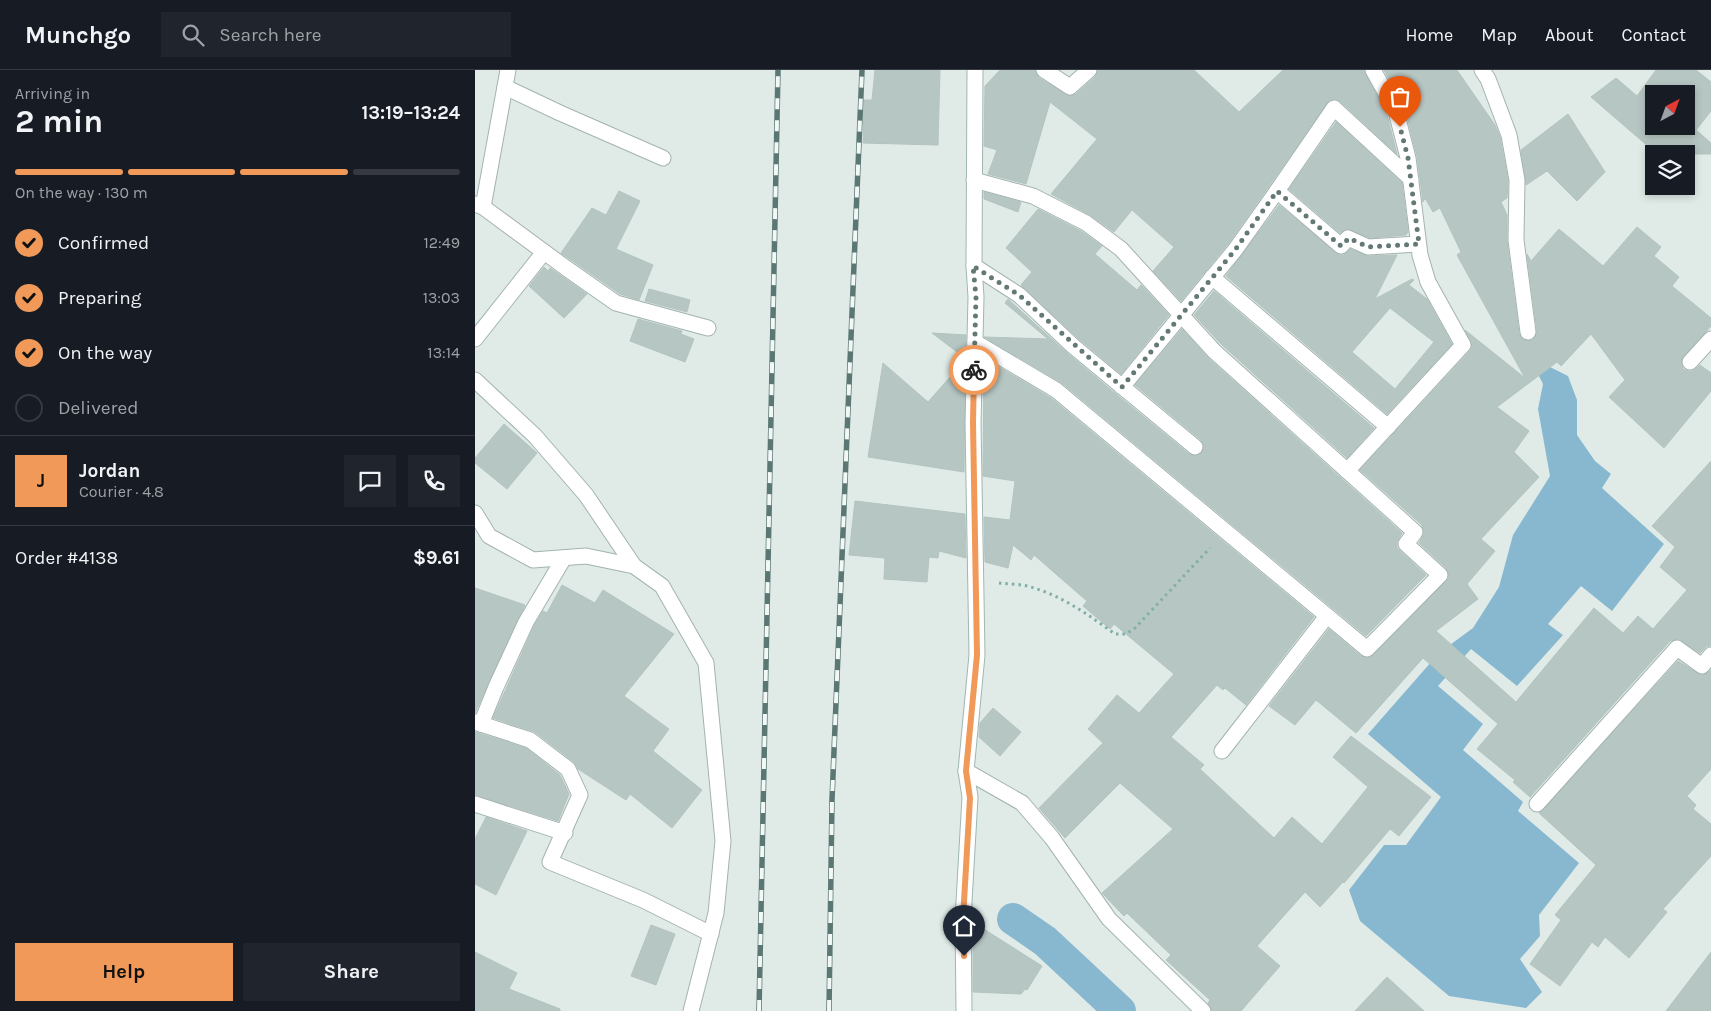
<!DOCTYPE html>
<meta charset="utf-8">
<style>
body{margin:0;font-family:Karla,sans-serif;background:#20242c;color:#f1f3f6;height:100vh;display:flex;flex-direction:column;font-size:19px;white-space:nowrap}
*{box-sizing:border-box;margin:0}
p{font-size:16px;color:#9ea1a6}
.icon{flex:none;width:28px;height:28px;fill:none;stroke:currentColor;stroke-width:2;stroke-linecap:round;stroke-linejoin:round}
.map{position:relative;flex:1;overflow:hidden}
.drawer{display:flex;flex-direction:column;background:#171b24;width:475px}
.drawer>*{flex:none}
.needle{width:32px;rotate:41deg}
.tools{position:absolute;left:1170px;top:15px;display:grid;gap:10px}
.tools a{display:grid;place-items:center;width:50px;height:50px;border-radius:0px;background:#171b24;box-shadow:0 2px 8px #0003;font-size:25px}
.pin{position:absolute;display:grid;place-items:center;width:42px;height:42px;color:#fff;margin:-51px -21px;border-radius:50% 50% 50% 0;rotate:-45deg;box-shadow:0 0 5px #0007}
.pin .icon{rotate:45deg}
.courier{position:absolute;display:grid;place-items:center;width:50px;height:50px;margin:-25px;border:4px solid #f09959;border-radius:50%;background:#fff;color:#222;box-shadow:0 1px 6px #0007}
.headline em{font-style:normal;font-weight:700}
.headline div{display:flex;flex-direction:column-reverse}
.headline{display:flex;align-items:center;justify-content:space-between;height:85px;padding:0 15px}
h1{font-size:32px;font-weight:700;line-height:38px}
.bar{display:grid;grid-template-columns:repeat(4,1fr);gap:8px 5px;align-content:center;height:60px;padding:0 15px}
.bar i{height:6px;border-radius:4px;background:#363941}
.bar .active{background:#f09959}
.bar p{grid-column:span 4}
.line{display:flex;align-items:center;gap:12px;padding:0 15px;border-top:1px solid #363941}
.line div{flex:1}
.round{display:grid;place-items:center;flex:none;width:52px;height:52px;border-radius:0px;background:#20242c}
ol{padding:0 15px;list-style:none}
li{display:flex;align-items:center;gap:15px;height:55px}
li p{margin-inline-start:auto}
li .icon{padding:5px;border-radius:50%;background:#f09959;color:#111;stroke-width:4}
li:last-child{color:#9ea1a6}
li i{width:28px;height:28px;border:2px solid #363941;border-radius:50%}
.cta{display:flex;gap:10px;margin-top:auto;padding:10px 15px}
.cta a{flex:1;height:58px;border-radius:0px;background:#f09959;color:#111;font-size:20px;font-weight:700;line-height:58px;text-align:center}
.cta a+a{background:#20242c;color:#f1f3f6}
header{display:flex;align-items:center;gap:30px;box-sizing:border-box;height:70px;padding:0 25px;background:#171b24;border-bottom:1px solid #363941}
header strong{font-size:24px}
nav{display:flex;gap:28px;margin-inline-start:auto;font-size:18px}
.search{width:350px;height:45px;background:#20242c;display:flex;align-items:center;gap:12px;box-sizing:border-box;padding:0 18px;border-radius:0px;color:#9ea1a6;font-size:19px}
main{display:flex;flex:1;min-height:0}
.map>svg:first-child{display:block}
</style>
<header>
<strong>Munchgo</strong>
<div class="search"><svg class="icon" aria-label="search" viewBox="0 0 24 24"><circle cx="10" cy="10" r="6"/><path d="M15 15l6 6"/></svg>Search here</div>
<nav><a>Home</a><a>Map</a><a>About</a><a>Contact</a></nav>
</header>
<main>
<section class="drawer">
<div class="headline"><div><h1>2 min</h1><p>Arriving in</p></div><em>13:19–13:24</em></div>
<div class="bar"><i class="active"></i><i class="active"></i><i class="active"></i><i></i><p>On the way · 130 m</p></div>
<ol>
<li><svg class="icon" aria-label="check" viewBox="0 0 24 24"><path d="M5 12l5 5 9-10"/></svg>Confirmed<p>12:49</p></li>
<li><svg class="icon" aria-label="check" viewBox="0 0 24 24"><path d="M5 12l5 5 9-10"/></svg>Preparing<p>13:03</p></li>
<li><svg class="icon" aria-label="check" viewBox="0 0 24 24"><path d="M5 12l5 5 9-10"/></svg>On the way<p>13:14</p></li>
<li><i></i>Delivered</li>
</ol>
<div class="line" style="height:90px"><b class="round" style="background:#f09959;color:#111">J</b><div><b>Jordan</b><p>Courier · 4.8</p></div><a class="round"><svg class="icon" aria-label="chat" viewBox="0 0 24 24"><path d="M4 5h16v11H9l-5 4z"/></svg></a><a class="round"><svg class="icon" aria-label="phone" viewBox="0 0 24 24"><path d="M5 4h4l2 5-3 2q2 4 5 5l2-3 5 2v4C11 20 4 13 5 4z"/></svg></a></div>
<div class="line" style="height:65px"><div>Order #4138</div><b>$9.61</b></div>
<div class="cta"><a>Help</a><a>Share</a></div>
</section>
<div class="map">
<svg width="1236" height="941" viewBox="0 0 1236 941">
<rect width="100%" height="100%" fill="#e0ebe8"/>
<polygon fill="#88b8d0" points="1067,293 1093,306 1102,330 1102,365 1120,391 1136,404 1127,418 1189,474 1137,541 1106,516 1073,554 1088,565 1042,616 996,579 963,616 1008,654 988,680 1048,732 1043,741 1104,793 1064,845 1065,866 1045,889 1067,922 1051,938 974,926 885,851 874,820 909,775 931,775 966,727 893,664 964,583 998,558 1024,517 1038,465 1075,406 1063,339 1068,314 1060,298"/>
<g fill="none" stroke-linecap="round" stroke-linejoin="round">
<polyline stroke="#88b8d0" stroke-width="32" points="538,849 570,871 645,941"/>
</g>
<g fill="#b6c6c2" stroke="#b3c4c0" fill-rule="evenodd">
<polygon points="400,0 465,0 463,75 388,73 389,30 397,30"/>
<polygon points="525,0 560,0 564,8 595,26 601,24 620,7 623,0 719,0 764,42 808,0 889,0 912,45 922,84 865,31 860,29 855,30 753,174 706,231 678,201 699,177 657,140 639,162 615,145 576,124 622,69 575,32 551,114 513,104 522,80 509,76 510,16"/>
<polygon points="909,0 982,0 1020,55 1025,67 1033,111 1032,128 1026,132 1032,145 1032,171 1044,263 1049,270 1058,270 1062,261 1052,184 1056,191 1084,159 1128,196 1162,157 1186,177 1179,186 1204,207 1197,216 1236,248 1236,256 1206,290 1208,299 1213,301 1218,301 1225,295 1236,303 1236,321 1189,378 1134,327 1150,310 1116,264 1086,296 1082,292 1022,337 1054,361 1039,382 1064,407 1006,469 1020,481 992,514 1003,529 961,561 1041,632 1119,538 1148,563 1163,546 1178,559 1212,520 1185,497 1200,477 1177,456 1236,391 1236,576 1232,576 1225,583 1204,569 1195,571 1055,727 1038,712 1040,710 1002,679 1023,654 948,588 881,663 841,630 820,655 794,636 854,559 886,586 895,588 974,508 971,498 944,473 949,464 947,455 885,400 995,281 997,277 996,271 990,260 1050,308 982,185 986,182 965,138 958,142 950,128 948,132 942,86 930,39"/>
<path d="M 1181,0 L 1221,0 L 1236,12 L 1236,41 L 1221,60 L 1236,73 L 1236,84 L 1182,84 L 1116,27 L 1141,8 L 1162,26 ZM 1179,24 L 1211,24 L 1211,56 L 1179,56 Z"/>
<polygon points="1093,44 1130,102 1102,131 1072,101 1051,115 1046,80"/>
<polygon points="861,52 927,113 933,162 931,165 895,168 872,159 865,163 814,119"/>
<polygon points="144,121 165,131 141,179 178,195 164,230 145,224 86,183 117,138 131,145"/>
<polygon points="509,122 546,132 543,142 509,129"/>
<path d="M 804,135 L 864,185 L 869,185 L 875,179 L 893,186 L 922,185 L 900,229 L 937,209 L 939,210 L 934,215 L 952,229 L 977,274 L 912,344 L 751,206 ZM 915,238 L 959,272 L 920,319 L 877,282 Z"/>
<polygon points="563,139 606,161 627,176 620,184 662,220 666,215 694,245 646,304 604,269 546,215 557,202 531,178"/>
<polygon points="69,197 73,201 75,198 112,224 89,248 54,216"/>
<polygon points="174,219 215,230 212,242 170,231"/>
<polygon points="739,221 899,358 872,388 746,274 719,245"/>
<polygon points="533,229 592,283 641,324 714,384 723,386 729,379 726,370 660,315 707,259 733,288 927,463 922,472 922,478 951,505 891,566 587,313 509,267 573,269 530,233"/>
<polygon points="163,249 207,261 206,264 219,269 210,292 155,271"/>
<polygon points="457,263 491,265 490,288"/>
<polygon points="509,288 576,328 839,547 771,635 750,618 748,620 742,615 696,667 729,695 725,699 799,768 817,747 847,774 893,717 858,687 876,666 956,727 924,766 915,759 869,813 868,812 845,837 830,822 782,876 805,896 766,941 737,941 733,933 735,930 691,890 696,885 652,843 649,846 627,823 698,759 645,713 590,768 564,738 628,673 613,659 642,625 664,643 699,604 639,554 635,559 608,536 612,531 559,485 556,490 538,475 533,498 510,492 509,447 535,450 540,411 508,406"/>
<polygon points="490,290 489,402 393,387 408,293 453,332"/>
<polygon points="29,354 62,383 32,419 0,393 0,388"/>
<polygon points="380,431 490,444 491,488 464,481 463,488 454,487 452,512 409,509 410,488 374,485"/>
<polygon points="87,515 120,533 128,520 199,564 149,626 194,659 178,681 227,720 197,758 155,724 151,730 103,699 99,692 60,662 18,648 59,556 68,541 72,543"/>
<polygon points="0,518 50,535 0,643"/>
<polygon points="1203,591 1225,605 1231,604 1236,600 1236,699 1212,726 1221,735 1218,739 1236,754 1236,786 1188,839 1192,842 1154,888 1130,867 1123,877 1117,872 1085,916 1055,894 1086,850 1080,845 1121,795 1064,743"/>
<polygon points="518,638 546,662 525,686 504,667 505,653"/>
<polygon points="0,662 51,678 85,705 94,724 83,751 0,725"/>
<polygon points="11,747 52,761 21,825 0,814 0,769"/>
<polygon points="176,855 200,864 181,915 156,906"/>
<polygon points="504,856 567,896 552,920 550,919 546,924 498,922 498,866"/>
<polygon points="0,882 42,903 34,919 85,939 85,941 0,941"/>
<polygon points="1236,882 1236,941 1191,941"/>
<polygon points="912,907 949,941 880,941"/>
</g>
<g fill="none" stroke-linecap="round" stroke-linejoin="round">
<defs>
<g id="minor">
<polyline points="569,0 595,17 614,0"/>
<polyline points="1007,0 1013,9 1034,65 1042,110 1041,170 1053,262"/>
<polyline points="30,17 85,43 188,88"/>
<polyline points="499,110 558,126 611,153 646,179 739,281 940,462 931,474 965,505 892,579 581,320 500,272"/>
<polyline points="802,121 859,38 936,109"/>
<polyline points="0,134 8,137 91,198 141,233 233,258"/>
<polyline points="8,137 33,0"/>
<polyline points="499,196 544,225 598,276 720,377"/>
<polyline points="737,207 913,357"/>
<polyline points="0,269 69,182"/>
<polyline points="1215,292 1236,269"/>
<polyline points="0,310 60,366 111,425 159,496"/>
<polyline points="647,317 760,180 802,121 866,176 873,168 893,177 943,174"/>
<polyline points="872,401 988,275 953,212 945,185 933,88 921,41 898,0"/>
<polyline points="0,443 14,466 58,490 111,486 159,496 187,516 231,593 248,771 241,843 216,941"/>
<polyline points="0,652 55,670 93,699 105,725 75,792 168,830 236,864"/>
<polyline points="6,654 21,617 51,552 89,488"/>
<polyline points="747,681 852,546"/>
<polyline points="491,701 547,733 577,768 634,849 728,941"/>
<polyline points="0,734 90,763"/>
<polyline points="1062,734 1202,578 1227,596 1236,585"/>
</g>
<polyline id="secondary" points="489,941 488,849 495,727 491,701 502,585 498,353 501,227 499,196 500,0"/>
</defs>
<use href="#minor" stroke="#a3b3b0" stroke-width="17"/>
<use href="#secondary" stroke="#9fb6b2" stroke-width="17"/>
<path stroke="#81aea8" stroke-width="3" stroke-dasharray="2.5 4" stroke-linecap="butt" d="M 524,513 C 535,514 548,514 559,518 C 589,527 615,546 640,564 L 651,564 L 660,558 L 735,478"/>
<use href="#minor" stroke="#fff" stroke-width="15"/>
<use href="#secondary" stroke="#fff" stroke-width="15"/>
<defs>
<g id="rail">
<polyline points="284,941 303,0"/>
<polyline points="354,941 357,730 387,0"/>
</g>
</defs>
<use href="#rail" stroke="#5b7774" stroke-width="5.5"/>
<use href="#rail" stroke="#f1f8f5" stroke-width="4" stroke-dasharray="11" stroke-linecap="butt"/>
</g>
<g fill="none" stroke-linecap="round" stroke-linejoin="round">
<polyline stroke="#647976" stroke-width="5" stroke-dasharray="0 9" points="499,300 501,227 498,196 544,225 647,317 760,180 802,121 866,176 874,168 893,177 944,174 933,88 925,57"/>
<polyline stroke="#f09959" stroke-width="6" points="489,886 488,849 495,728 491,701 502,585 498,353 499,300"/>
</g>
</svg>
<div class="tools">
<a><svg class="needle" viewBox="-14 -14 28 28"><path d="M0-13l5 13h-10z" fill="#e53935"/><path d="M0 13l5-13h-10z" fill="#9ea1a6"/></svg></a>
<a><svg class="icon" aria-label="layers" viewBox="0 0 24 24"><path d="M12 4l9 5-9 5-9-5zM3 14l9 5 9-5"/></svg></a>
</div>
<div class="pin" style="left:925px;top:57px;background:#ea580c"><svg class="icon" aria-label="bag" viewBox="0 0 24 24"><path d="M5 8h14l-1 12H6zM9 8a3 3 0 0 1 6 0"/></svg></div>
<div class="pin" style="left:489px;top:886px;background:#1f2937"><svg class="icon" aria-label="home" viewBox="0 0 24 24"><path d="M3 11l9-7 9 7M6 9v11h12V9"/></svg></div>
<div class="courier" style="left:499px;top:300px"><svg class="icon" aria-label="bike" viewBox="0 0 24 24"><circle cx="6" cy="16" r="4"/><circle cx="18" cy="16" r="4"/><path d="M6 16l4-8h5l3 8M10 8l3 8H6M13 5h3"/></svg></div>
</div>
</main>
